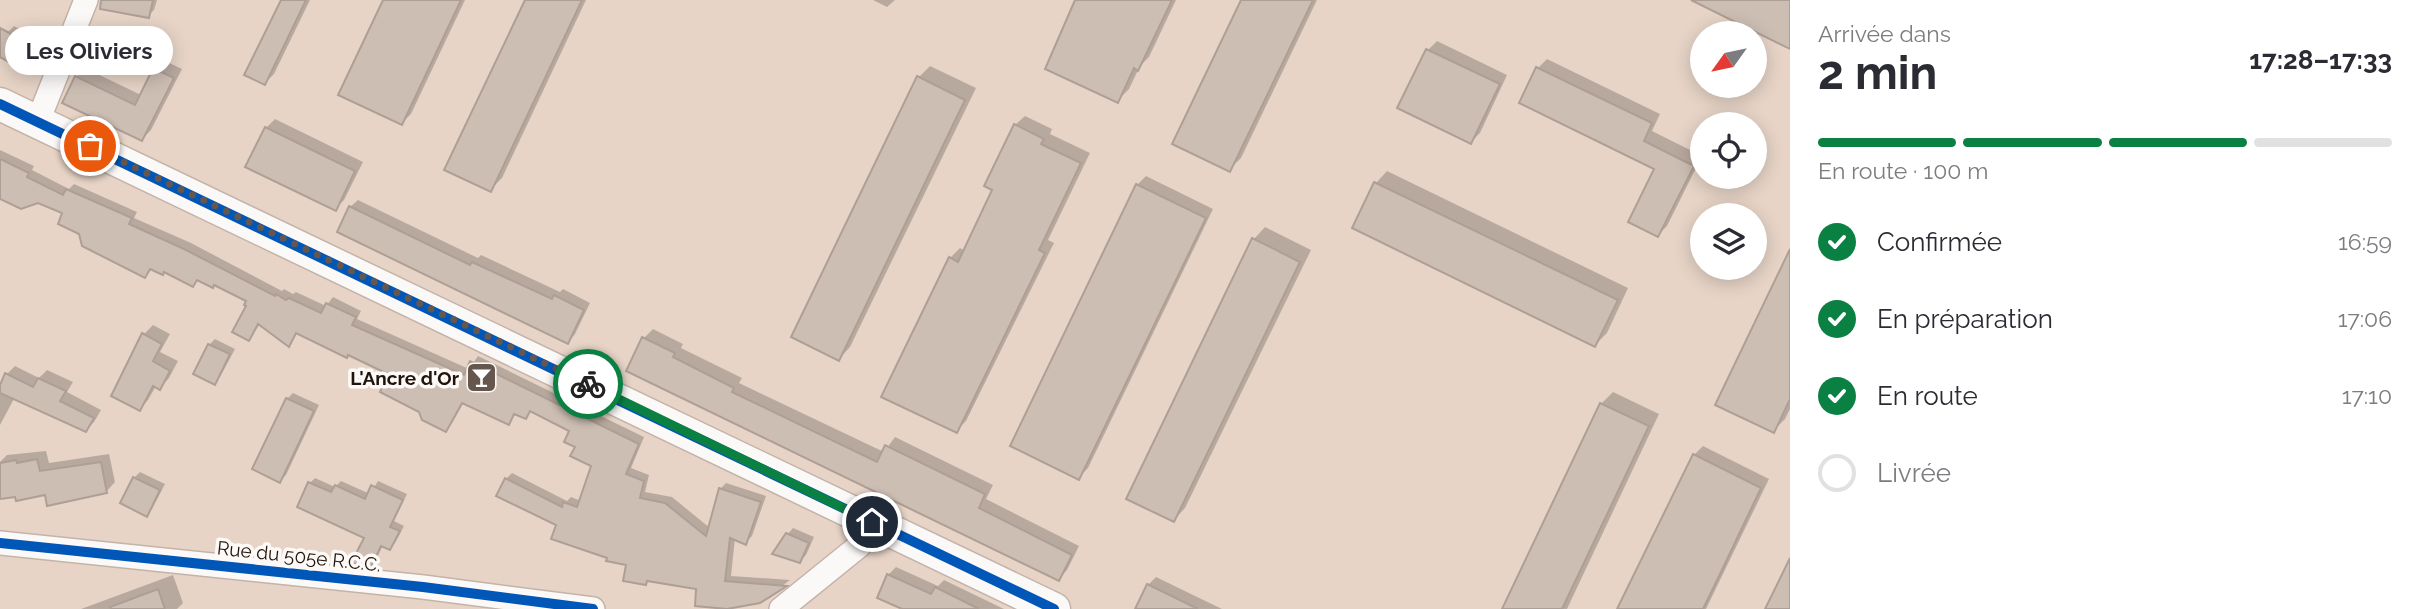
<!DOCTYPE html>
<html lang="fr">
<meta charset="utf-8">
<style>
body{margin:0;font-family:Raleway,sans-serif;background:#f2f2f3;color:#2b2b33;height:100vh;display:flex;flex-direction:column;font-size:26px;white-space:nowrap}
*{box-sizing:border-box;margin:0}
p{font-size:23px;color:#7c7c81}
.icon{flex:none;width:38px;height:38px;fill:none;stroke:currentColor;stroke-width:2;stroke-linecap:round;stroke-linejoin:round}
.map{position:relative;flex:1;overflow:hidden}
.sheet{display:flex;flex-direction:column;background:#fff;width:630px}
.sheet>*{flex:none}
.needle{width:46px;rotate:237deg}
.controls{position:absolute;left:1690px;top:21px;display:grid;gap:14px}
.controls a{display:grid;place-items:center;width:77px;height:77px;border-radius:50%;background:#fff;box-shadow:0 4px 18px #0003;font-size:35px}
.pin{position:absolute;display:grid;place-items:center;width:60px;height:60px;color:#fff;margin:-30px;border:4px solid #fff;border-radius:50%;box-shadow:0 2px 7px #0007}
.courier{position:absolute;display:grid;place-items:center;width:70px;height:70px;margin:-35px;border:5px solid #0b8043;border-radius:50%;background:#fff;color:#222;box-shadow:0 2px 9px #0007}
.bubble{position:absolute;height:49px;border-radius:24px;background:#fff;box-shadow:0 4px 18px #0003;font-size:23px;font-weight:700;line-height:49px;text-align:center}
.overview em{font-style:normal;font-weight:700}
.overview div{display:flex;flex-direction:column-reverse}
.overview{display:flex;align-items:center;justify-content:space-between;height:119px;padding:0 28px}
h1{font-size:46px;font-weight:700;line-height:52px}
.bar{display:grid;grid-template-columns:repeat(4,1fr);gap:10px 7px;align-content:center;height:84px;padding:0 28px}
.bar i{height:9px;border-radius:5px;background:#e1e1e2}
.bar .current{background:#0b8043}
.bar p{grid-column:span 4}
ol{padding:0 28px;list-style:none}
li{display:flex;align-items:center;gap:21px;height:77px}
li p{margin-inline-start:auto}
li .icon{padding:7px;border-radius:50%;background:#0b8043;color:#fff;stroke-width:4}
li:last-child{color:#7c7c81}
li i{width:38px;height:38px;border:4px solid #e1e1e2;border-radius:50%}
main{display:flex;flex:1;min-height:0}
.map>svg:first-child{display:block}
</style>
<main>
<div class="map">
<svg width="1790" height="609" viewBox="0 0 1790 609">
<rect width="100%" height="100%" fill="#e7d4c7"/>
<g fill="#0003">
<polygon points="126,0 157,0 154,10 148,16"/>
<polygon points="282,0 310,0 274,74 265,83"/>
<polygon points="385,0 465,0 411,114 402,123"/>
<polygon points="527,0 586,0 502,178 490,190"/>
<polygon points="873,0 895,0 887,7"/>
<polygon points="1077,0 1176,0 1149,57 1140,66 1129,89 1118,100"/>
<polygon points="1243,0 1317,0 1241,158 1229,170"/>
<polygon points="14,26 44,43 42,47 52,51 38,72 0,55 8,32"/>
<polygon points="1437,41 1507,75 1480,133 1471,142 1400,107 1428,50"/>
<polygon points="1547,59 1660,114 1652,131 1702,156 1667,226 1658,235 1656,168 1538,68"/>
<polygon points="163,60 182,69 151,130 142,139 76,77 85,68 141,95 154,69"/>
<polygon points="930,66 976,88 850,347 839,359 918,78"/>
<polygon points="1025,116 1052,129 1050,134 1090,153 1048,240 1054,243 966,421 956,431 950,258 960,248 965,251 995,189 1015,125"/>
<polygon points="275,119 363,162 344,200 335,209 266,128"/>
<polygon points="0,150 34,166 32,170 69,189 74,184 137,212 134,218 191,243 282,291 284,289 293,294 296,292 326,306 333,297 361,311 357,319 469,369 478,356 644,437 631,468 649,475 645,492 672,497 710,528 720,489 726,483 766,496 752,536 745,543 735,538 731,576 790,580 760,602 698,588 648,580 645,583 628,563 609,557 558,524 506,479 512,473 567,501 571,497 581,501 593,465 577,447 571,430 532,410 525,417 517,413 508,423 464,402 452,423 445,430 421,411 390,373 298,332 289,345 260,324 249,339 249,301 215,283 199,279 193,285 165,270 152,269 145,276 80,233 65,212 38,201 0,197"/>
<polygon points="1387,171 1628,288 1607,333 1595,345 1376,183"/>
<polygon points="1146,176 1213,209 1088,468 1079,477 1137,185"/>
<polygon points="358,200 478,258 481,255 560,292 563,289 590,303 575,334 568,342 350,207"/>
<polygon points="1265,227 1311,250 1185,508 1174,520 1254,239"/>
<polygon points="1790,253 1790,409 1785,419 1773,431"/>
<polygon points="153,325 170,334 160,352 178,361 169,378 160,388 156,386 148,400 139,409 113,395 144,334"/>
<polygon points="653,329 683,344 681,348 742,378 739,383 884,452 895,437 993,485 986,499 1079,546 1067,570 1059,579 628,370 644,338"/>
<polygon points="215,339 235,349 220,377 215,383 209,345"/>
<polygon points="15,366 39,378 47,370 73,382 67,392 101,410 94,422 86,430 15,397 0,425 0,389 7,374"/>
<polygon points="1613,392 1659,414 1567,609 1504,609 1601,404"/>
<polygon points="293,393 319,405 286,475 280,481 287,399"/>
<polygon points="1703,446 1769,479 1706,609 1619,609 1694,455"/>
<polygon points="46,451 49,463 109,454 115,482 106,492 16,495 0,498 0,462 7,455"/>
<polygon points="140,472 165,484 152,509 146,515 134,478"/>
<polygon points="315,478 335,487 341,481 370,494 378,481 407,494 394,521 404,526 395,543 390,548 383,545 376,560 370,566 367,538 310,483"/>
<polygon points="793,528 814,537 806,555 800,561 787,535"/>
<polygon points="896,567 938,586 944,580 1004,609 906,609 888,575"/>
<polygon points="173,575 183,603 177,609 81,609"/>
<polygon points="1156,577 1222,609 1137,609 1148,585"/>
</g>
<g fill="#cdbeb3" stroke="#ae9f96" stroke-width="2">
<polygon points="101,0 153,0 149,18 100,9"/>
<polygon points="281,0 306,0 265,85 244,75"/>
<polygon points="383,0 461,0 402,125 338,95"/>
<polygon points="525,0 582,0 491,192 444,170"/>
<polygon points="1075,0 1172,0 1138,71 1134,68 1118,103 1045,69"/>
<polygon points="1241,0 1313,0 1230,172 1172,144"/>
<polygon points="1691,0 1790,0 1790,49"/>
<polygon points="0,28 39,49 37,53 47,57 39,74 29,69 27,72 0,57"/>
<polygon points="1426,49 1500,84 1471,144 1397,108"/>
<polygon points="1536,67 1652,123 1644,141 1694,166 1658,237 1628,222 1654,169 1519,103"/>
<polygon points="153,68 174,78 142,141 62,103 75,76 135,105"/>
<polygon points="917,76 965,100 839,361 791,337"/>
<polygon points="1014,124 1044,139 1041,144 1081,163 1039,250 1045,253 957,433 881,397 949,257 958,262 992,190 984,186"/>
<polygon points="265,127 355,171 336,211 245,167"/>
<polygon points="0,159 29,173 27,177 63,195 66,189 132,218 129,224 184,249 275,296 276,294 286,300 289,298 321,313 326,303 356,317 352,325 464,375 470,361 639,444 626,474 644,481 640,498 665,503 706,536 719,488 761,502 746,545 730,538 725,581 787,586 760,603 727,609 695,606 696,589 647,581 646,585 623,581 626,565 606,561 607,558 551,539 556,525 496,496 505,478 562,507 563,502 577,507 591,466 570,456 575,447 564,442 569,431 530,411 526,419 514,414 509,425 462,403 446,432 422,420 419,412 380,392 388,374 348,355 347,358 296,333 289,347 258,324 249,341 232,332 246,306 244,305 246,301 214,285 213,288 197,280 193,287 164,272 163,275 150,269 145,278 82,246 79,234 58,224 62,213 38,203 21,209 0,199"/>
<polygon points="1374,182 1618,300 1595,347 1352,228"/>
<polygon points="1136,184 1206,218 1079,480 1010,446"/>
<polygon points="349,206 470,265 472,262 552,299 554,295 584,310 568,344 337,232"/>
<polygon points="1252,238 1300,262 1174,522 1126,499"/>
<polygon points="1790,249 1790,399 1774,433 1715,405"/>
<polygon points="142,333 162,344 153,361 170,371 160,390 153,386 140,411 111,396"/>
<polygon points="642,337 675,353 673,357 734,388 732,392 877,462 885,445 985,494 979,508 1072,555 1059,581 626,371"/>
<polygon points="208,344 230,354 215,385 193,374"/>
<polygon points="5,373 33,387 38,378 66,391 60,401 94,418 86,432 0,393 0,385"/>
<polygon points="286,398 314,411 280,483 252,469"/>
<polygon points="1600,403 1649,426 1562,609 1502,609"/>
<polygon points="1693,454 1761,488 1720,574 1703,609 1617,609"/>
<polygon points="37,459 40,471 101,462 107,493 47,506 45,495 16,501 15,497 0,499 0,463 16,460 17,463"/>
<polygon points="133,477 160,490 147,517 120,503"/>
<polygon points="308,482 331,492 335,485 365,499 371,485 403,500 390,527 400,531 390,550 381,546 371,567 351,563 364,538 297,507"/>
<polygon points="786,533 809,543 800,563 772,554"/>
<polygon points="1790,558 1790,609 1765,609"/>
<polygon points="887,574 931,594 935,587 979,609 902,609 877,598"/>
<polygon points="1147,584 1198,609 1135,609"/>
<polygon points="158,589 165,609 111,609 110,607"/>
</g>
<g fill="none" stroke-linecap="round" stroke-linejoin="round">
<defs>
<g id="minor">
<polyline points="38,121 86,0"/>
<polyline points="0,543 423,587 593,609"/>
<polyline points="781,609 859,546 872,522"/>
</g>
<polyline id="secondary" points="0,104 1054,609"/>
</defs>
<use href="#minor" stroke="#c3b3a9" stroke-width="26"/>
<use href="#secondary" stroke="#c3b3a9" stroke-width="35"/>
<use href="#minor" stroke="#fbf9f7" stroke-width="23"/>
<use href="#secondary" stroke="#fbf9f7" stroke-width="32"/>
<defs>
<g id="cycleway">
<polyline points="0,104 1054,609"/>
<polyline points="0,543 423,587 593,609"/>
</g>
</defs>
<use href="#cycleway" stroke="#fdf9f7" stroke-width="15"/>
<use href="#cycleway" stroke="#0057b8" stroke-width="10"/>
</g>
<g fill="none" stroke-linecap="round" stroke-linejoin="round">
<polyline stroke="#65574d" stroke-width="7" stroke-dasharray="0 12.6" points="90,146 588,384"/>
<polyline stroke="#0b8043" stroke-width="9" points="588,384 872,522"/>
</g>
<defs>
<symbol id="bar-square" viewBox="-11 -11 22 22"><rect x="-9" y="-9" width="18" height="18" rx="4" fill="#65574d" stroke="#fdf9f7"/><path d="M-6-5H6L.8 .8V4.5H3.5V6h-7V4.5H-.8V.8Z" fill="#fff"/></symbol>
</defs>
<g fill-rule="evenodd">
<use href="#bar-square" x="464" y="360" width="35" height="35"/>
</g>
<g text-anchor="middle" stroke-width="7" stroke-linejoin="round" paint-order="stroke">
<g font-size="19" font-weight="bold" fill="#1f130b" stroke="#fdf9f7" text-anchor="end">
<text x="459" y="385">L'Ancre d'Or</text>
</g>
<g font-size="19" fill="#1f130b" stroke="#fdf9f7">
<text transform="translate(299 556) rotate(6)" y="7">Rue du 505e R.C.C.</text>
</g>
</g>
</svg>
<div class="controls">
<a><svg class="needle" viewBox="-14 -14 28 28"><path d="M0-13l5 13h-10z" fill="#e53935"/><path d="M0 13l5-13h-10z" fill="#7c7c81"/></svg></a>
<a><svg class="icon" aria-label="locate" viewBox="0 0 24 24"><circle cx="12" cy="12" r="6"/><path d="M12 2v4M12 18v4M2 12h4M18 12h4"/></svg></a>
<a><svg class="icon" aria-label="layers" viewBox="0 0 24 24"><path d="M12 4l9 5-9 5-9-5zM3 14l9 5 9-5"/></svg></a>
</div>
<div class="pin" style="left:90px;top:146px;background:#ea580c"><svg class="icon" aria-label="bag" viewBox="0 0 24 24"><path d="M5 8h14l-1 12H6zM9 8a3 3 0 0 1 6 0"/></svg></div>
<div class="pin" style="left:872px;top:522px;background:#1f2937"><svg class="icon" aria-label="home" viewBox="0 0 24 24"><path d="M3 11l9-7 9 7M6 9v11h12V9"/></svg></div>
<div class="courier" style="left:588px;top:384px"><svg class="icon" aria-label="bike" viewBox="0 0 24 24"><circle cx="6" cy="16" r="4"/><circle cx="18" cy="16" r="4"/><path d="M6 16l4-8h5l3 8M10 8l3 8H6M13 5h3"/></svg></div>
<div class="bubble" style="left:5px;top:26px;width:168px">Les Oliviers</div>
</div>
<section class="sheet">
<div class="overview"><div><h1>2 min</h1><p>Arrivée dans</p></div><em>17:28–17:33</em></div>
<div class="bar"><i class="current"></i><i class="current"></i><i class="current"></i><i></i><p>En route · 100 m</p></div>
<ol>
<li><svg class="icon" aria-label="check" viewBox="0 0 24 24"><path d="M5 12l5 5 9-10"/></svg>Confirmée<p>16:59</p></li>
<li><svg class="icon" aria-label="check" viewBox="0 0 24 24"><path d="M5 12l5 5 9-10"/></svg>En préparation<p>17:06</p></li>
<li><svg class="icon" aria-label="check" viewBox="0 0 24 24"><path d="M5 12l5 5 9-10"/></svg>En route<p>17:10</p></li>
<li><i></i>Livrée</li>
</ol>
</section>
</main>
